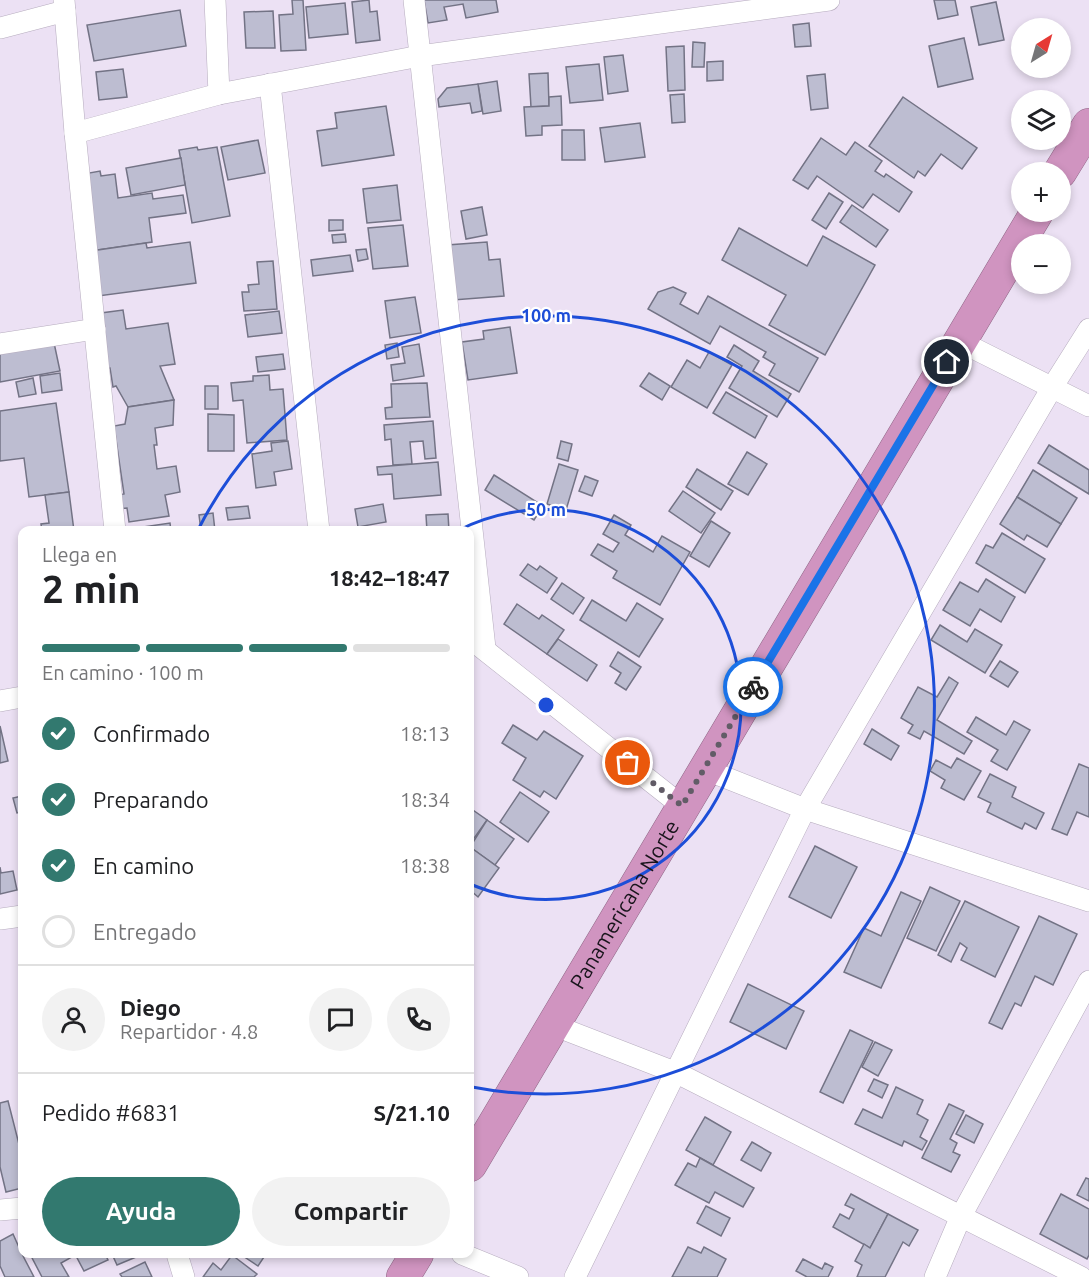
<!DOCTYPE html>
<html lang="es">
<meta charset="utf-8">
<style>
body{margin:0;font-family:Ubuntu,sans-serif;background:#f2f2f2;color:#202124;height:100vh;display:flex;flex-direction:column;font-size:22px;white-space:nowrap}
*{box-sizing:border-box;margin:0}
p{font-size:20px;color:#757577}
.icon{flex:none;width:33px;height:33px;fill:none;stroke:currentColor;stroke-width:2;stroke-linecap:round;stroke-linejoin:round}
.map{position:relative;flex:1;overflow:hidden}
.drawer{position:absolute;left:18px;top:526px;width:456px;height:732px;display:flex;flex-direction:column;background:#fff;border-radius:12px;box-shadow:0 3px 9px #0003}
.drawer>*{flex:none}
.needle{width:39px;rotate:37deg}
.tools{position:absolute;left:1011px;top:18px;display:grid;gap:12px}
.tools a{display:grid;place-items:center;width:60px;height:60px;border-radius:50%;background:#fff;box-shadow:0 3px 9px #0003;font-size:30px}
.pin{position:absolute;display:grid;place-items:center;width:51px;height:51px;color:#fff;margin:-26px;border:3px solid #fff;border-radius:50%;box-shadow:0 2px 6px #0007}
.courier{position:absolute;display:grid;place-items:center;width:60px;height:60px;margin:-30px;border:4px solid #1a73e8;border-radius:50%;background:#fff;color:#222;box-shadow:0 2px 8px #0007}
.overview em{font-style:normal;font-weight:600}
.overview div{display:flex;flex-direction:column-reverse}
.overview{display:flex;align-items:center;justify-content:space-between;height:102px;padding:0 24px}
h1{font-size:39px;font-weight:600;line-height:45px}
.bar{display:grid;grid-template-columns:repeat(4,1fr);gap:9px 6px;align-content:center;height:72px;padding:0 24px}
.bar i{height:8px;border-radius:4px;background:#e0e0e0}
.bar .active{background:#32796f}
.bar p{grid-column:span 4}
.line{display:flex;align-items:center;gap:15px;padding:0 24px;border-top:2px solid #e0e0e0}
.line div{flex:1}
.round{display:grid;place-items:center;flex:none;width:63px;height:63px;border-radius:32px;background:#f2f2f2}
ol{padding:0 24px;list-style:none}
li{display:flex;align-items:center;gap:18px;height:66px}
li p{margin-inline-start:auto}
li .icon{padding:6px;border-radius:50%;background:#32796f;color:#fff;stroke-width:4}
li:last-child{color:#757577}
li i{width:33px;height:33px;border:3px solid #e0e0e0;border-radius:50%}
.cta{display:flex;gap:12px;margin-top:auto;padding:12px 24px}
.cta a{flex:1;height:69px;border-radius:36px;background:#32796f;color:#fff;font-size:24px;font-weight:600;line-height:69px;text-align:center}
.cta a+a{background:#f2f2f2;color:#202124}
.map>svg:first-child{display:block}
</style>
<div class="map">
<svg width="1089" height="1277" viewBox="0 0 1089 1277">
<rect width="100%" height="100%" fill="#ece1f4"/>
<g fill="#bdbdd1" stroke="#737385" stroke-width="1.5">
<polygon points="292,0 303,0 306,50 281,51 279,15 293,14"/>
<polygon points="369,0 370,12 377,11 380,40 356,43 352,2"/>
<polygon points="424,0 496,0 498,12 466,18 463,4 444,7 447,20 428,23"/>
<polygon points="934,0 955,0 958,15 938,19"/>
<polygon points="996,2 1004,40 979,45 971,7"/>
<polygon points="345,3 348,34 309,38 306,7"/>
<polygon points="180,10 186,46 94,61 87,25"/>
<polygon points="273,11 275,48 246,48 244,12"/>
<polygon points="809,23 811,46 795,47 793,25"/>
<polygon points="964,38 973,79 938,87 929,46"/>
<polygon points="693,42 705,43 704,67 692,67"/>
<polygon points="684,46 685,90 668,91 666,47"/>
<polygon points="623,55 628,91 608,94 604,57"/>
<polygon points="723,61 723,80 707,81 707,62"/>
<polygon points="599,64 603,100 570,103 566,67"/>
<polygon points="123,69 127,97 99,100 96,72"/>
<polygon points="548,73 549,106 531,107 529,74"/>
<polygon points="825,74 828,108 811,110 807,76"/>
<polygon points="497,81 501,111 483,114 478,84"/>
<polygon points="478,84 482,111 472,113 470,103 439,107 438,99 447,88"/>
<polygon points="684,94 685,122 672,123 670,95"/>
<polygon points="561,96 562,125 542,126 542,135 526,136 524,107 549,106 549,97"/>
<polygon points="903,97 977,148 962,169 941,154 925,176 918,171 914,178 869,146"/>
<polygon points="386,106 394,155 322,166 317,131 337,128 335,113"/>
<polygon points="640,123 645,157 605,162 600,128"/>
<polygon points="562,130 584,130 585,160 562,160"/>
<polygon points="821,138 846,155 855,142 882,161 875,171 884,177 886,174 912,192 899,212 873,194 863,208 817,176 808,189 793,180"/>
<polygon points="258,140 265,173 228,180 221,147"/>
<polygon points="197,147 198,150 217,147 230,216 192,223 179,150"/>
<polygon points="181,158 185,185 131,195 126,168"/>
<polygon points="100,171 101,176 115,174 118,198 152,193 153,199 183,195 186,213 149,218 152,242 91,251 89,173"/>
<polygon points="397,185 401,220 367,223 363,189"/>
<polygon points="829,193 843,202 826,229 812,220"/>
<polygon points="852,205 888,230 876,247 840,222"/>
<polygon points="482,207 487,235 466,239 461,211"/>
<polygon points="329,220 343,220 343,230 329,231"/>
<polygon points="403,225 408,266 373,269 368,228"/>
<polygon points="739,228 807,266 823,236 875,265 825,355 769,325 786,295 722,260"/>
<polygon points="345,234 346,242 333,243 332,235"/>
<polygon points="190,242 196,283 98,296 91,251 146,243 147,248"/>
<polygon points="487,242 489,260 500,259 504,296 453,300 447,245"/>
<polygon points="366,249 368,259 358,261 356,250"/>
<polygon points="350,255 353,271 313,276 311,260"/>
<polygon points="273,261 277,309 244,311 242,292 249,292 248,285 259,284 257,262"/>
<polygon points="673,287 686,293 680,304 698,314 708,296 818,358 799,392 769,375 775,364 763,357 766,352 720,326 710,344 648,309 658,292"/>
<polygon points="415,297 421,333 390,338 385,301"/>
<polygon points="123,310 126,329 168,323 175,364 160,366 174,400 128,407 116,386 113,387 110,368 102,369 101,313"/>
<polygon points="279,311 282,333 248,337 245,315"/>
<polygon points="510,327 517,373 468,380 462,342 484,339 483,331"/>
<polygon points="53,338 60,371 0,382 0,348"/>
<polygon points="397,343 399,357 387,359 385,345"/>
<polygon points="419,344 424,376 393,381 391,365 405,363 402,347"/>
<polygon points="734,345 759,361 753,371 791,394 777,417 729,388 742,366 727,357"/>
<polygon points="709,352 732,365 707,408 671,387 687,360 700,368"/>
<polygon points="283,354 285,369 258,372 256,357"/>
<polygon points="60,373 62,390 42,393 40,376"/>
<polygon points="649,373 670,386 662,400 640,386"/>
<polygon points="269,375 270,390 283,389 287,440 247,443 243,400 233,401 231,383 253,381 253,376"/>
<polygon points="33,378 36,394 19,397 16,382"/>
<polygon points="427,383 430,417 386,419 385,408 392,407 391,384"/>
<rect x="205" y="386" width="13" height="23"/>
<polygon points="726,392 767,416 755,438 713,413"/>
<polygon points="174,400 173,425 155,428 157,445 154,445 157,469 176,466 180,492 165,495 169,516 129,522 127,508 116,509 114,496 124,494 114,426 125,424 128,407"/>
<polygon points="56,403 69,492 29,497 24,458 0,461 0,411"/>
<polygon points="208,414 234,415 234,451 208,451"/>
<polygon points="433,421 436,458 425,459 423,441 410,442 412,464 393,465 391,439 385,440 384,425"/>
<polygon points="288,441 292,469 274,472 276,485 256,488 252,454 272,451 271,443"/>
<polygon points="561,441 572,444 568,461 557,458"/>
<polygon points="1049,445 1089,470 1089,494 1038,463"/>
<polygon points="747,452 767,464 748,495 728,484"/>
<polygon points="438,462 441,495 394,499 392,474 378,475 377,467"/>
<polygon points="559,464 578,470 566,510 547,504"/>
<polygon points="697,469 733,491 721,510 686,487"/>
<polygon points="1033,470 1077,498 1061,524 1017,497"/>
<polygon points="494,475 543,506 534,520 485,490"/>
<polygon points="585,476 598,481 592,496 579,491"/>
<polygon points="683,491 715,513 701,533 669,511"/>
<polygon points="69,492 74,531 42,531 41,524 49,523 45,495"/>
<polygon points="1017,497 1061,524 1047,547 1027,535 1024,540 1000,524"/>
<polygon points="383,504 386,522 358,527 355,509"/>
<polygon points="248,506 250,518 228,520 226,508"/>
<polygon points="213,513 215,531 201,531 199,515"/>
<polygon points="448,514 449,531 427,531 426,515"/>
<polygon points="614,515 631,525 625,535 653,552 662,536 690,552 660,605 613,578 617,571 591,555 598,544 613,552 619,543 603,534"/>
<polygon points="711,521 730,533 709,567 690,556"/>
<polygon points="170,523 171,531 137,531 137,528"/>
<polygon points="1002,533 1045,559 1025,593 976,563 986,545 993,548"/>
<polygon points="528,564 537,570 540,566 557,578 547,593 520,575"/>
<polygon points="986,579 1015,597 1001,622 980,609 970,626 943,610 960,582 978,592"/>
<polygon points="562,583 584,598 573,614 551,599"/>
<polygon points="592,600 626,621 637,603 663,619 639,657 580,620"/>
<polygon points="517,604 539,619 542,615 564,630 547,654 504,624"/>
<polygon points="940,625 967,642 975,629 1002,645 985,673 931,640"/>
<polygon points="558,639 597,665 587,681 547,654"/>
<polygon points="618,652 641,667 626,690 615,683 621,673 610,666"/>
<polygon points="1000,661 1018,672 1008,687 990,676"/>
<polygon points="949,677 958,683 937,720 972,741 964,754 924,731 920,739 908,733 913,725 901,718 918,687 937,697"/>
<polygon points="976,717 1006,735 1014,721 1030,730 1007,770 991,761 998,750 967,732"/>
<polygon points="513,725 537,740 544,731 583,756 556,799 544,791 540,797 513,780 526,758 502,743"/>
<polygon points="0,726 8,761 0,763"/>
<polygon points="872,729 899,746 891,760 864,744"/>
<polygon points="957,758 981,771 964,800 941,788 945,780 930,771 936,760 951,768"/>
<polygon points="1079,764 1089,768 1089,817 1077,812 1067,835 1052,829"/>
<polygon points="990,774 1016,787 1012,797 1044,813 1036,829 1025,823 1022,829 987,812 991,803 978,797"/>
<polygon points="520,792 549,812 528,842 500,822"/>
<polygon points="22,796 22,812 17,813 13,798"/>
<polygon points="470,808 487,820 470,844"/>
<polygon points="487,820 514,839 495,865 470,847"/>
<polygon points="815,846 857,867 831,918 789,897"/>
<polygon points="470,847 499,868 478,897 470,890"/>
<polygon points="0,867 1,873 13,871 17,890 0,894"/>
<polygon points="930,887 960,901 936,951 907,938"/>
<polygon points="901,892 921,901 881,988 844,972 864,928 881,936"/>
<polygon points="965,901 1019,927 995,977 961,960 967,948 960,943 951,962 938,955"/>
<polygon points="1039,916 1077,934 1053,985 1035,976 1021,1006 1015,1003 1002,1029 989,1023"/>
<polygon points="748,984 804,1011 786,1049 730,1022"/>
<polygon points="850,1030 873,1041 843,1103 820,1092"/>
<polygon points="875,1042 892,1050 878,1076 862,1067"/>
<polygon points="874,1079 888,1085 882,1098 868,1091"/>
<polygon points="896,1087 923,1100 917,1114 928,1120 920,1137 927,1141 922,1150 904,1141 902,1146 855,1124 863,1109 882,1118"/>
<polygon points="8,1101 22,1156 22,1188 6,1192 0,1167 0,1103"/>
<polygon points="949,1104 964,1111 950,1139 957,1143 953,1152 960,1155 951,1172 922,1158"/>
<polygon points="966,1115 983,1124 974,1143 956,1134"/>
<polygon points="705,1117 731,1132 713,1165 686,1150"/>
<polygon points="752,1142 771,1153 761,1171 741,1160"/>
<polygon points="700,1158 754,1188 743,1207 715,1192 709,1203 675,1185 688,1163 696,1167"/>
<polygon points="1086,1178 1089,1179 1089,1201 1077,1195"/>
<polygon points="851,1194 888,1214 870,1248 833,1227 840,1214 849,1219 854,1209 845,1205"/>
<polygon points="1061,1194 1089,1209 1089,1255 1087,1259 1040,1234"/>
<polygon points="706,1206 730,1218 721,1236 697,1223"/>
<polygon points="888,1214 918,1230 909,1246 903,1242 885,1277 857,1277 862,1265 855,1261 864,1244 870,1248"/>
<polygon points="13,1234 22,1254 34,1277 5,1277 0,1266 0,1241"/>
<polygon points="688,1247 701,1253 704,1247 726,1259 717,1277 672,1277"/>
<polygon points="30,1254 71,1254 72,1257 61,1263 69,1277 42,1277"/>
<polygon points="75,1254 105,1254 108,1260 84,1271"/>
<polygon points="112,1254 141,1254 141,1255 117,1265"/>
<polygon points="240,1254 266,1254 258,1266"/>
<polygon points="232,1255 257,1274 254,1277 203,1277 213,1263 221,1270"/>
<polygon points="803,1259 822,1269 825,1263 833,1267 828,1277 807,1277 796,1271"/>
<polygon points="145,1262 152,1277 122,1277 120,1274"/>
</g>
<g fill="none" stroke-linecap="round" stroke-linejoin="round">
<defs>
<g id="street">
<polyline points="64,0 75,133 115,531"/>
<polyline points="215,0 219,94"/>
<polyline points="414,0 485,648"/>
<polyline points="0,28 65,11"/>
<polyline points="270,84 319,531"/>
<polyline points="75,133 219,94 420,56 829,0"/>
<polyline points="959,341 1089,406"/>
<polyline points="0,344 95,329"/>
<polyline points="472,640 682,806"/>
<polyline points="0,701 22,697"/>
<polyline points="704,769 805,809 1089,901"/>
<polyline points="0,919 22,916"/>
<polyline points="553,1025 677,1073 1081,1277"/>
<polyline points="0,1210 22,1208"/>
<polyline points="177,1254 184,1277"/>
<polyline points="462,1254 518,1277"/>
<polyline points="575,1277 805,809 1053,386 1089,329"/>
<polyline points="935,1277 961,1216 1089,981"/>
</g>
<g id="highway">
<polyline points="1060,172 1089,125"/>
<path id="s1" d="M 470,1165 L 1037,212"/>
<polyline points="403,1277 417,1254"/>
</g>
</defs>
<use href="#street" stroke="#b6acbe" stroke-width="22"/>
<use href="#highway" stroke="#906786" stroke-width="34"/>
<use href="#street" stroke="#fff" stroke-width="21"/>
<use href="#highway" stroke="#d094c0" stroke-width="33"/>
</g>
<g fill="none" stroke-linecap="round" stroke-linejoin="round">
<polyline stroke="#625c67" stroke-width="6" stroke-dasharray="0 10.8" points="628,763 682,806 753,687"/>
<polyline stroke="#1a73e8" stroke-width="8" points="753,687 947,362"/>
</g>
<g fill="none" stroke="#1d4ed8" stroke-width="3">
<path d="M459 530A195 195 0 1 1 470 884"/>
<path d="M199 528A389 389 0 1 1 472 1087"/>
</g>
<g text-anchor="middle" stroke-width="4.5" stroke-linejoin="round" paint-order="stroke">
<g font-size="21" fill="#18141b" stroke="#fff">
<text dy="7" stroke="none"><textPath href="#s1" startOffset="303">Panamericana Norte</textPath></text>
</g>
</g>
<circle cx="546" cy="705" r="9" fill="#1d4ed8" stroke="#fff" stroke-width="3"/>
<g font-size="18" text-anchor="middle" font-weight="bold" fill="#1d4ed8" stroke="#fff" stroke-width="4.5" stroke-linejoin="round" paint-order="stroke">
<text x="546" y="322">100 m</text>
<text x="546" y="516">50 m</text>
</g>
</svg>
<div class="tools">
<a><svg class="needle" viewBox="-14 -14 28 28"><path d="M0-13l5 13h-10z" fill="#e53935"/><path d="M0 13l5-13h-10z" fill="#757577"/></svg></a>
<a><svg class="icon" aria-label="layers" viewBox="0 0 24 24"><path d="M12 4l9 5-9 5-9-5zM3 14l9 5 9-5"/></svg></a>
<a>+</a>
<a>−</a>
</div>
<div class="pin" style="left:628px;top:763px;background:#ea580c"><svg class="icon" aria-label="bag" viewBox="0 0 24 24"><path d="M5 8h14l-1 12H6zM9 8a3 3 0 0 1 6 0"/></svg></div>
<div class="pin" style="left:947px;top:362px;background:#1f2937"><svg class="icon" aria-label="home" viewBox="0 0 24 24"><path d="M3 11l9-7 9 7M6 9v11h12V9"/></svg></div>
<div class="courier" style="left:753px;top:687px"><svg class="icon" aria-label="bike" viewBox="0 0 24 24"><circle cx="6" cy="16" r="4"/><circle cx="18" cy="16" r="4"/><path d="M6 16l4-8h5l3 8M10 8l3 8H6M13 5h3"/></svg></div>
<section class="drawer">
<div class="overview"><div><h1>2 min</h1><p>Llega en</p></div><em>18:42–18:47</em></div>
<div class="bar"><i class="active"></i><i class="active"></i><i class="active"></i><i></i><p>En camino · 100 m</p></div>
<ol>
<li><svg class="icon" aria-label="check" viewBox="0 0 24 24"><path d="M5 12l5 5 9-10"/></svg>Confirmado<p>18:13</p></li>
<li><svg class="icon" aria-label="check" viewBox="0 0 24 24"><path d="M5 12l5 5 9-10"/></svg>Preparando<p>18:34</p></li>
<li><svg class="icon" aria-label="check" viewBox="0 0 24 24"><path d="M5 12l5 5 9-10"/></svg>En camino<p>18:38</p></li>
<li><i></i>Entregado</li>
</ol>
<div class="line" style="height:108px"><a class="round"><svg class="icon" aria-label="person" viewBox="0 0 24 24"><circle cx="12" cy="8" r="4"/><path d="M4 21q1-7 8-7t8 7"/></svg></a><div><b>Diego</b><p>Repartidor · 4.8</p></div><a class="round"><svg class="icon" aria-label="chat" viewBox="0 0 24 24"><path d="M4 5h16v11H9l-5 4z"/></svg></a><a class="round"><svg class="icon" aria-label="phone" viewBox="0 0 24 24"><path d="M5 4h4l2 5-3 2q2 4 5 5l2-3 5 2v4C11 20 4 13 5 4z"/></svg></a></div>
<div class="line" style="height:78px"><div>Pedido #6831</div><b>S/21.10</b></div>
<div class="cta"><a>Ayuda</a><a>Compartir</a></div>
</section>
</div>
